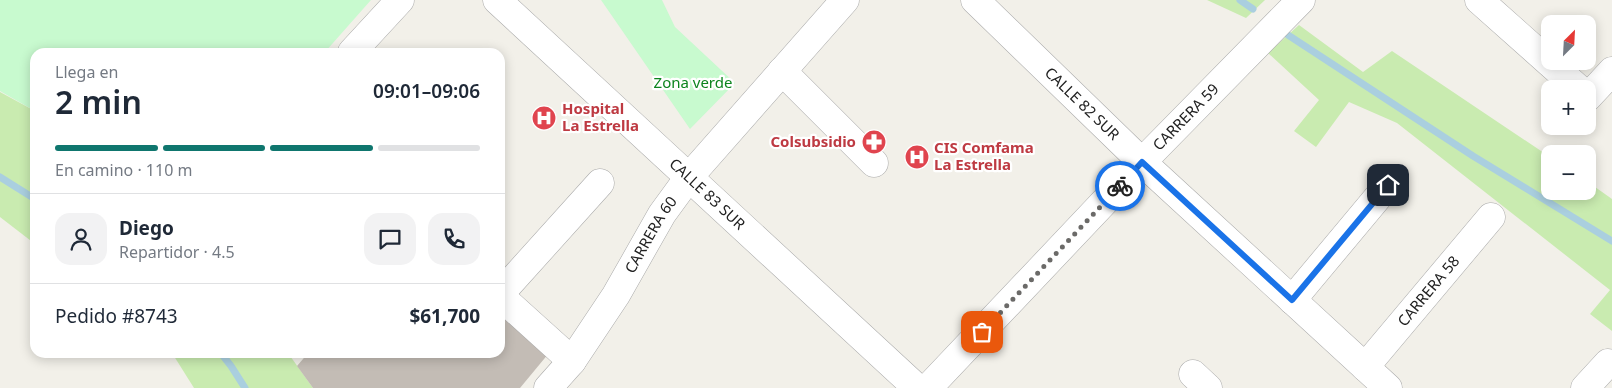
<!DOCTYPE html>
<html lang="es">
<meta charset="utf-8">
<style>
body{margin:0;font-family:"Noto Sans",sans-serif;background:#f2f2f3;color:#1f2937;height:100vh;display:flex;flex-direction:column;font-size:19px;white-space:nowrap}
*{box-sizing:border-box;margin:0}
p{font-size:16px;color:#747a83}
.icon{flex:none;width:28px;height:28px;fill:none;stroke:currentColor;stroke-width:2;stroke-linecap:round;stroke-linejoin:round}
.map{position:relative;flex:1;overflow:hidden}
.panel{position:absolute;left:30px;top:48px;width:475px;height:310px;display:flex;flex-direction:column;background:#fff;border-radius:15px;box-shadow:0 2px 12px #0003}
.panel>*{flex:none}
.needle{width:32px;rotate:24deg}
.tools{position:absolute;left:1541px;top:15px;display:grid;gap:10px}
.tools a{display:grid;place-items:center;width:55px;height:55px;border-radius:10px;background:#fff;box-shadow:0 2px 12px #0003;font-size:25px}
.pin{position:absolute;display:grid;place-items:center;width:42px;height:42px;color:#fff;margin:-21px;border-radius:10px;box-shadow:0 2px 8px #0006}
.courier{position:absolute;display:grid;place-items:center;width:50px;height:50px;margin:-25px;border:4px solid #1a73e8;border-radius:50%;background:#fff;color:#222;box-shadow:0 1px 6px #0007}
.head em{font-style:normal;font-weight:600}
.head div{display:flex;flex-direction:column-reverse}
.head{display:flex;align-items:center;justify-content:space-between;height:85px;padding:0 25px}
h1{font-size:32px;font-weight:600;line-height:38px}
.bar{display:grid;grid-template-columns:repeat(4,1fr);gap:8px 5px;align-content:center;height:60px;padding:0 25px}
.bar i{height:6px;border-radius:4px;background:#e0e1e3}
.bar .selected{background:#0f766e}
.bar p{grid-column:span 4}
.line{display:flex;align-items:center;gap:12px;padding:0 25px;border-top:1px solid #e0e1e3}
.line div{flex:1}
.round{display:grid;place-items:center;flex:none;width:52px;height:52px;border-radius:15px;background:#f2f2f3}
.map>svg:first-child{display:block}
</style>
<div class="map">
<svg width="1612" height="388" viewBox="0 0 1612 388">
<rect width="100%" height="100%" fill="#f2f0e9"/>
<g fill="#c9ebb0">
<polygon points="1207,0 1265,0 1246,18"/>
<polygon points="1299,25 1363,72 1392,51 1550,157 1550,191 1588,191 1588,182 1612,199 1612,331 1590,314 1610,290 1397,123 1349,102 1316,147 1294,131 1319,100 1268,53"/>
<polygon points="0,92 35,111 35,244 0,217"/>
<polygon points="172,353 288,353 313,388 194,388"/>
</g>
<g fill="#c8facf">
<polygon points="0,0 371,0 325,52 35,52 35,111 0,91"/>
<polygon points="601,0 662,0 675,27 735,83 690,129"/>
</g>
<g fill="none" stroke-linecap="round" stroke-linejoin="round">
<g stroke="#aacfdf" stroke-width="7">
<polyline points="1240,0 1253,9"/>
<polyline points="1288,35 1473,156 1612,241"/>
<polyline points="0,177 35,199"/>
<polyline points="220,352 231,366 245,388"/>
</g>
</g>
<polygon fill="#c3bcb5" points="500,311 549,353 520,388 313,388 297,366 309,352 500,352"/>
<g fill="none" stroke-linecap="round" stroke-linejoin="round">
<defs>
<g id="minor">
<path id="s1" d="M 497,0 L 917,388"/>
<path id="s2" d="M 975,0 L 1142,162 L 1388,388"/>
<polyline points="1479,0 1579,89"/>
<polyline points="352,52 400,0"/>
<polyline points="782,71 874,163"/>
<polyline points="1588,96 1588,97 1612,71"/>
<polyline points="500,294 600,183"/>
<polyline points="500,296 572,361"/>
<polyline points="1292,300 1388,185"/>
<path id="s3" d="M 1365,367 L 1491,217"/>
<polyline points="1193,374 1208,388"/>
<path id="s4" d="M 548,388 L 572,361 L 616,295 L 662,214 L 689,177 L 845,0"/>
<path id="s5" d="M 928,388 L 1142,162 L 1301,0"/>
<polyline points="1585,388 1608,363"/>
</g>
</defs>
<use href="#minor" stroke="#a9a9a9" stroke-width="29"/>
<use href="#minor" stroke="#fff" stroke-width="28"/>
</g>
<g fill="none" stroke-linecap="round" stroke-linejoin="round">
<polyline stroke="#6b6a68" stroke-width="5" stroke-dasharray="0 9" points="982,332 1120,186"/>
<polyline stroke="#1a73e8" stroke-width="6" points="1120,186 1142,162 1292,300 1388,185"/>
</g>
<defs>
<symbol id="hospital-disc" viewBox="-11 -11 22 22"><circle r="9.5" fill="#e0444e" stroke="#fff"/><path d="M-5-5h3v3.5h4V-5h3V5h-3V1.5h-4V5h-3Z" fill="#fff"/></symbol>
<symbol id="pharmacy-disc" viewBox="-11 -11 22 22"><circle r="9.5" fill="#e0444e" stroke="#fff"/><path d="M-2-6h4v4h4v4h-4v4h-4v-4h-4v-4h4Z" fill="#fff"/></symbol>
</defs>
<g fill-rule="evenodd">
<use href="#hospital-disc" x="530" y="104" width="28" height="28"/>
<use href="#pharmacy-disc" x="860" y="128" width="28" height="28"/>
<use href="#hospital-disc" x="903" y="143" width="28" height="28"/>
</g>
<g text-anchor="middle" stroke-width="4.5" stroke-linejoin="round" paint-order="stroke">
<g font-size="15" fill="#0c841e" stroke="#fff">
<text x="693" y="88">Zona verde</text>
</g>
<g font-size="15" fill="#222" stroke="#fff">
<text dy="5" stroke="none"><textPath href="#s2" startOffset="149">CALLE 82 SUR</textPath></text>
<text dy="5" stroke="none"><textPath href="#s5" startOffset="374">CARRERA 59</textPath></text>
<text dy="5" stroke="none"><textPath href="#s1" startOffset="286">CALLE 83 SUR</textPath></text>
<text dy="5" stroke="none"><textPath href="#s4" startOffset="185">CARRERA 60</textPath></text>
<text dy="5" stroke="none"><textPath href="#s3" startOffset="99">CARRERA 58</textPath></text>
</g>
<g font-size="15" font-weight="bold" fill="#be3a42" stroke="#fff" text-anchor="start">
<text x="562" y="114">Hospital<tspan x="562" dy="17">La Estrella</tspan></text>
<text x="856" y="147" text-anchor="end">Colsubsidio</text>
<text x="934" y="153">CIS Comfama<tspan x="934" dy="17">La Estrella</tspan></text>
</g>
</g>
</svg>
<div class="tools">
<a><svg class="needle" viewBox="-14 -14 28 28"><path d="M0-13l5 13h-10z" fill="#e53935"/><path d="M0 13l5-13h-10z" fill="#747a83"/></svg></a>
<a>+</a>
<a>−</a>
</div>
<div class="pin" style="left:982px;top:332px;background:#ea580c"><svg class="icon" aria-label="bag" viewBox="0 0 24 24"><path d="M5 8h14l-1 12H6zM9 8a3 3 0 0 1 6 0"/></svg></div>
<div class="pin" style="left:1388px;top:185px;background:#1f2937"><svg class="icon" aria-label="home" viewBox="0 0 24 24"><path d="M3 11l9-7 9 7M6 9v11h12V9"/></svg></div>
<div class="courier" style="left:1120px;top:186px"><svg class="icon" aria-label="bike" viewBox="0 0 24 24"><circle cx="6" cy="16" r="4"/><circle cx="18" cy="16" r="4"/><path d="M6 16l4-8h5l3 8M10 8l3 8H6M13 5h3"/></svg></div>
<section class="panel">
<div class="head"><div><h1>2 min</h1><p>Llega en</p></div><em>09:01–09:06</em></div>
<div class="bar"><i class="selected"></i><i class="selected"></i><i class="selected"></i><i></i><p>En camino · 110 m</p></div>
<div class="line" style="height:90px"><a class="round"><svg class="icon" aria-label="person" viewBox="0 0 24 24"><circle cx="12" cy="8" r="4"/><path d="M4 21q1-7 8-7t8 7"/></svg></a><div><b>Diego</b><p>Repartidor · 4.5</p></div><a class="round"><svg class="icon" aria-label="chat" viewBox="0 0 24 24"><path d="M4 5h16v11H9l-5 4z"/></svg></a><a class="round"><svg class="icon" aria-label="phone" viewBox="0 0 24 24"><path d="M5 4h4l2 5-3 2q2 4 5 5l2-3 5 2v4C11 20 4 13 5 4z"/></svg></a></div>
<div class="line" style="height:65px"><div>Pedido #8743</div><b>$61,700</b></div>
</section>
</div>
